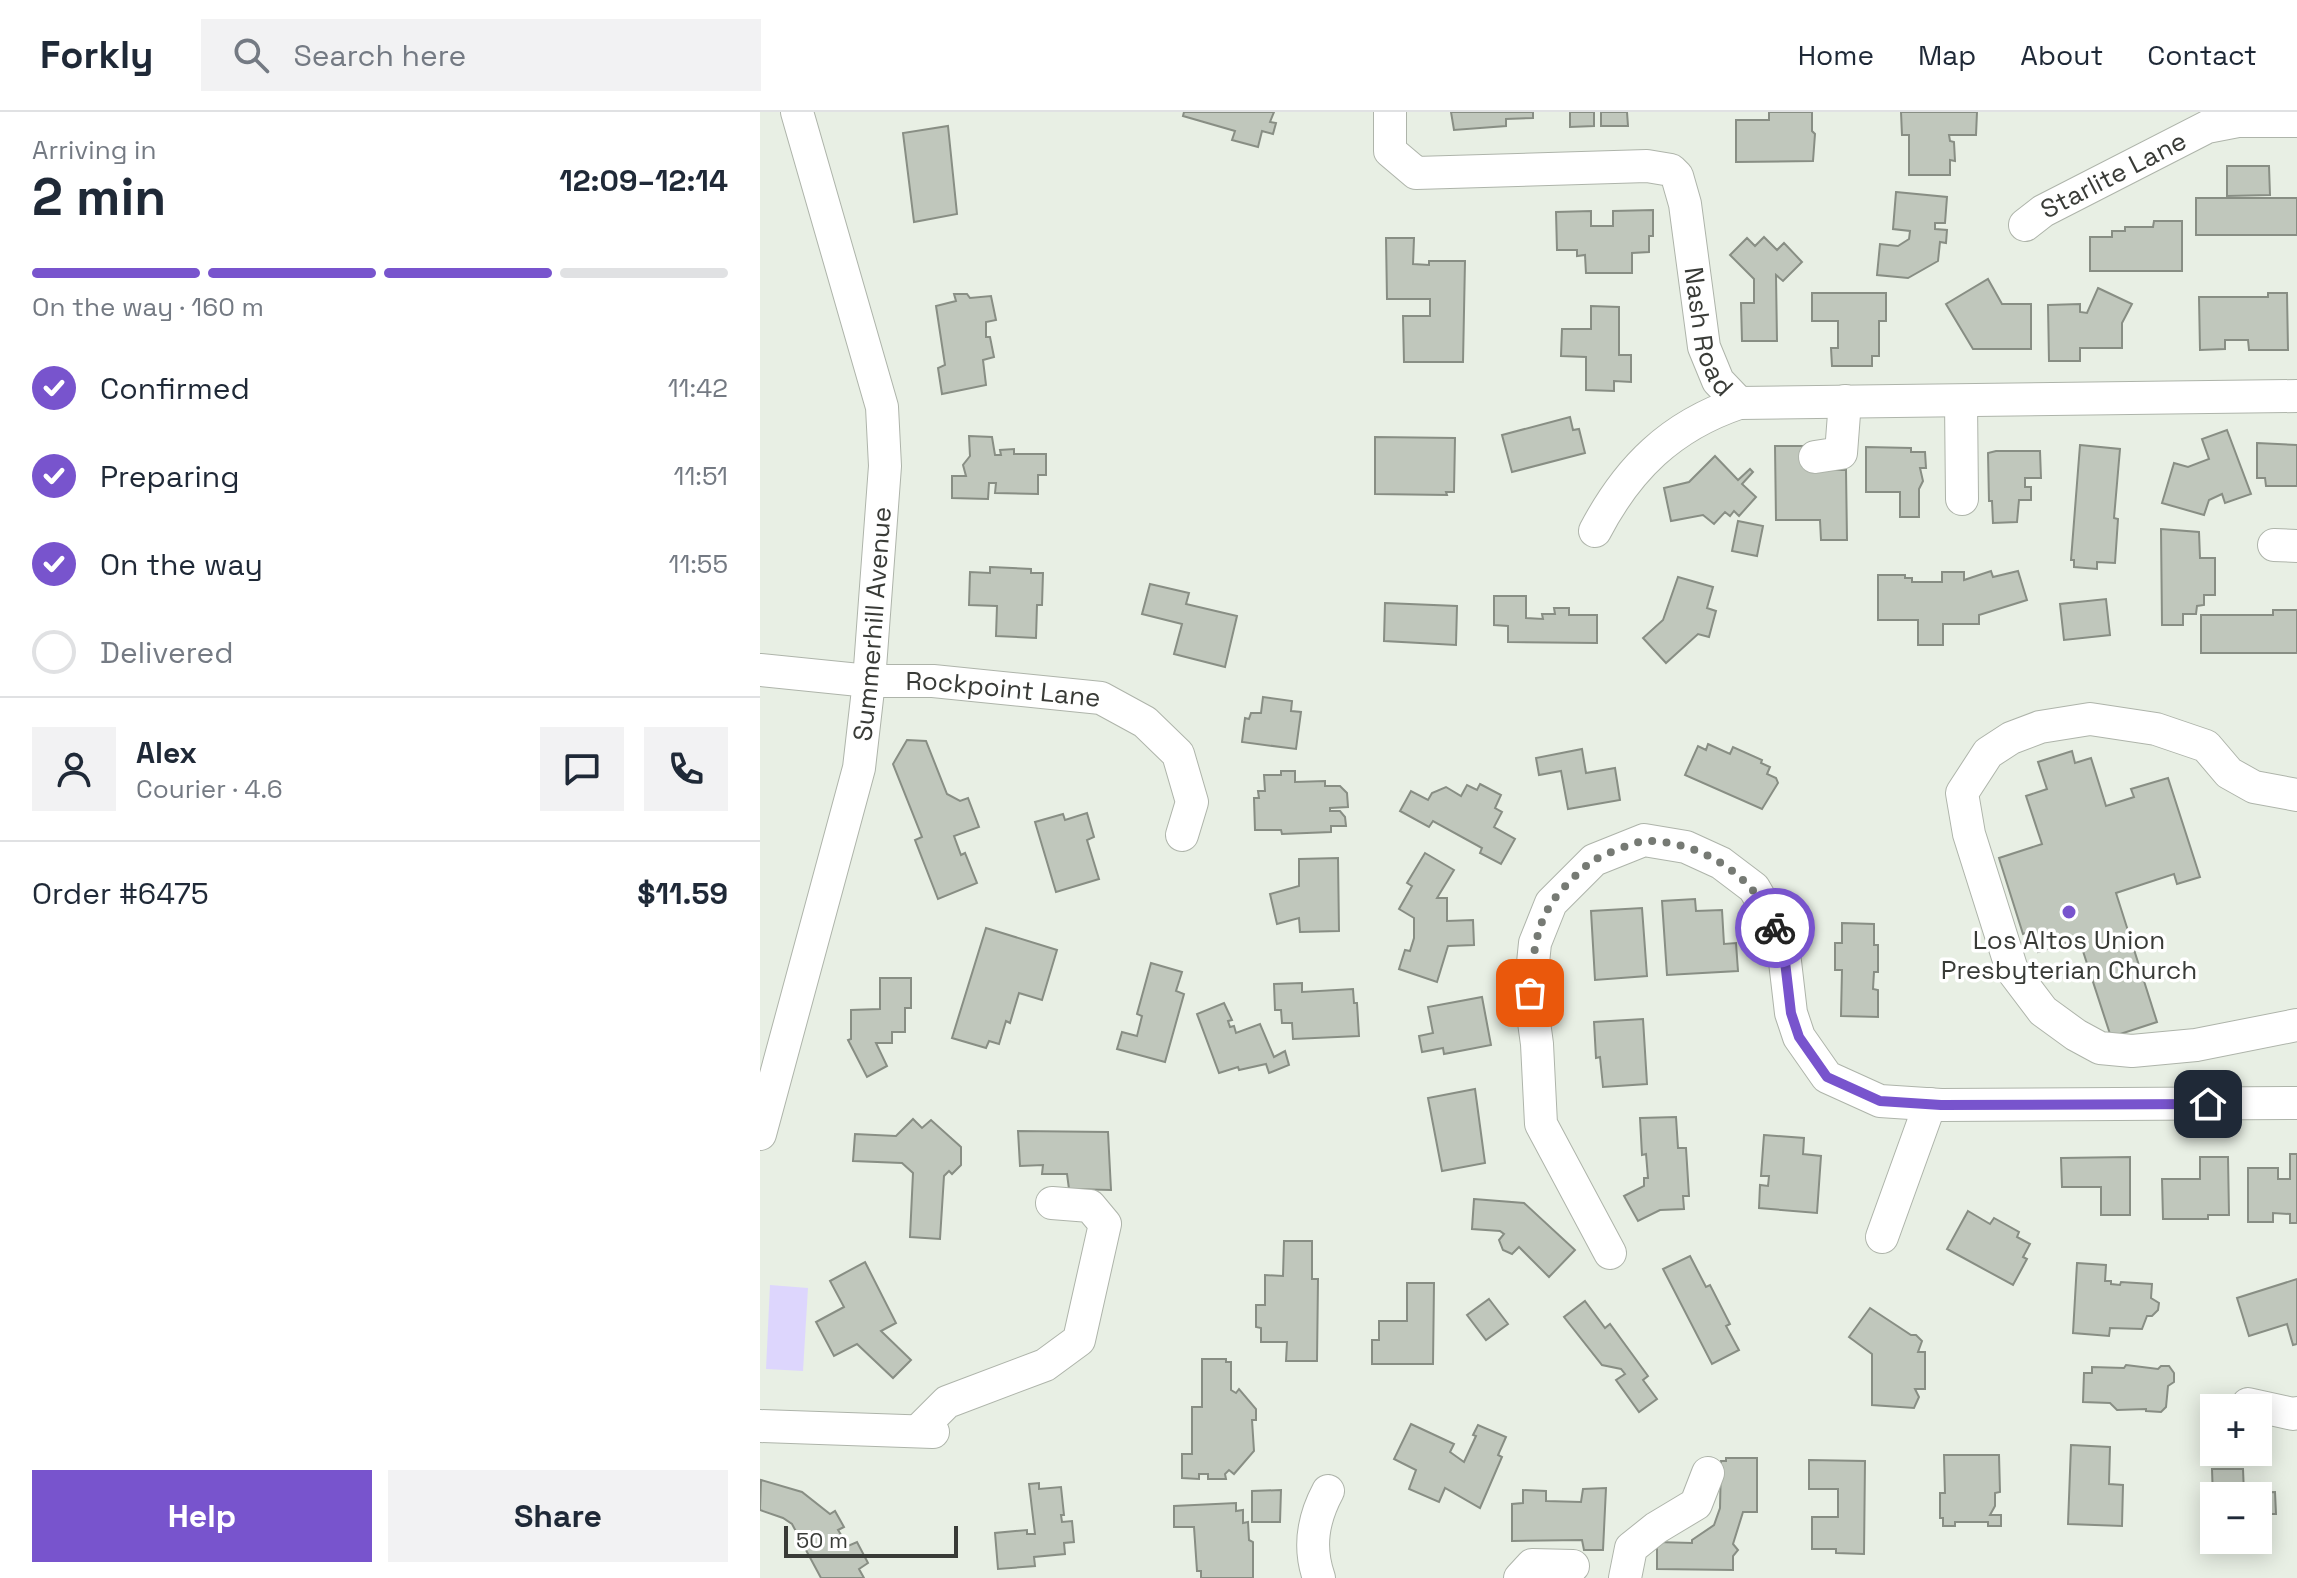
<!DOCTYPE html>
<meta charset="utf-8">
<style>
body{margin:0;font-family:"Space Grotesk",sans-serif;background:#f2f2f3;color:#1f2937;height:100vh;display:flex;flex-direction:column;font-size:30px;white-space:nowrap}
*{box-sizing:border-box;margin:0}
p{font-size:26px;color:#747a83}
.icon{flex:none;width:44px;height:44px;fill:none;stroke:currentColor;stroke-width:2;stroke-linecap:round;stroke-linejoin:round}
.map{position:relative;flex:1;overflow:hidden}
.sheet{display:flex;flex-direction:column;background:#fff;width:760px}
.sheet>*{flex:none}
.buttons{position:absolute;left:1440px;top:1282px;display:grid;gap:16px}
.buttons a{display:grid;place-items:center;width:72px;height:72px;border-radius:0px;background:#fff;box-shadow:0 4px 20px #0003;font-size:40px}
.scale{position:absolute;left:24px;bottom:20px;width:174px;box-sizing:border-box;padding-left:8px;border:4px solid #393b37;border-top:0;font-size:22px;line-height:28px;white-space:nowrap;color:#393b37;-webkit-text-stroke:6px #fff;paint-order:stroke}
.pin{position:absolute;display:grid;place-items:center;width:68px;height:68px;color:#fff;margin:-34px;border-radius:16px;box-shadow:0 4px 12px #0006}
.courier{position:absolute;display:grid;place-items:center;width:80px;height:80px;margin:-40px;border:6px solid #7854cd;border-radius:50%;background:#fff;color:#222;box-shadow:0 2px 10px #0007}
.summary em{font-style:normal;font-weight:600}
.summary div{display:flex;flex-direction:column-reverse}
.summary{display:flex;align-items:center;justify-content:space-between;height:136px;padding:0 32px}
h1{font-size:52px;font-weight:600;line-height:60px}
.bar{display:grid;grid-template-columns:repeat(4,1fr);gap:12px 8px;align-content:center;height:96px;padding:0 32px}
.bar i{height:10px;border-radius:6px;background:#e0e1e3}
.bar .active{background:#7854cd}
.bar p{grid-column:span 4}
.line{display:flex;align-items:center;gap:20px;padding:0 32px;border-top:2px solid #e0e1e3}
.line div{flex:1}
.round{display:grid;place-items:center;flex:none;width:84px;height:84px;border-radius:0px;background:#f2f2f3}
ol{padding:0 32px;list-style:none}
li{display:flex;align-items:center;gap:24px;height:88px}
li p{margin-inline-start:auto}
li .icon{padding:8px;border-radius:50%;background:#7854cd;color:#fff;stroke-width:4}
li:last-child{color:#747a83}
li i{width:44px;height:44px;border:4px solid #e0e1e3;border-radius:50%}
.primary-button{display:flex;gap:16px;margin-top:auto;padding:16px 32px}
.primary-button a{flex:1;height:92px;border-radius:0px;background:#7854cd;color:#fff;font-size:32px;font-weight:600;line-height:92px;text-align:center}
.primary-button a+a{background:#f2f2f3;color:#1f2937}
header{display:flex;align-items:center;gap:48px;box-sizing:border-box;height:112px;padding:0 40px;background:#fff;border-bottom:2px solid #e0e1e3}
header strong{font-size:38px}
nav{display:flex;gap:44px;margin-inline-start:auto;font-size:28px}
.search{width:560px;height:72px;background:#f2f2f3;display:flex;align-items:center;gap:20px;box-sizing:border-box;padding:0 28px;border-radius:0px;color:#747a83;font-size:30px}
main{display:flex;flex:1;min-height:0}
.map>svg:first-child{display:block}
</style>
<header>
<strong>Forkly</strong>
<div class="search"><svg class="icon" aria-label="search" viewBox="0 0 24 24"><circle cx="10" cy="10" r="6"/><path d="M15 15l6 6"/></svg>Search here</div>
<nav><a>Home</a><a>Map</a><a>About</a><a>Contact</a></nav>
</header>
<main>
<section class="sheet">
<div class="summary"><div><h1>2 min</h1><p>Arriving in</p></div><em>12:09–12:14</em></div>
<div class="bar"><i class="active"></i><i class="active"></i><i class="active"></i><i></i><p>On the way · 160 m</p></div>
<ol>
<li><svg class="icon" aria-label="check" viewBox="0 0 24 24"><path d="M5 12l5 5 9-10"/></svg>Confirmed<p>11:42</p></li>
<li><svg class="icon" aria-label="check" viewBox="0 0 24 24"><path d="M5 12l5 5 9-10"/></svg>Preparing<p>11:51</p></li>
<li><svg class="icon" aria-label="check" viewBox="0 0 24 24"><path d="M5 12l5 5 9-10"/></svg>On the way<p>11:55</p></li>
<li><i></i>Delivered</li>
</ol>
<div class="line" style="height:144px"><a class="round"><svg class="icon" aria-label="person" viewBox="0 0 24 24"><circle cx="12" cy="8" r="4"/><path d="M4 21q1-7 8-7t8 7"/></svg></a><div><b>Alex</b><p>Courier · 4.6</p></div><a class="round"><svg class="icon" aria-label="chat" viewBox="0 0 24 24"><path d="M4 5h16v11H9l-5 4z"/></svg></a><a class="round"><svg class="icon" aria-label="phone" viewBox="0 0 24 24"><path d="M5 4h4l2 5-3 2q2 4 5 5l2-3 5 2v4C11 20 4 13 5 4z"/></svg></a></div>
<div class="line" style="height:104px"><div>Order #6475</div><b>$11.59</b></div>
<div class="primary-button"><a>Help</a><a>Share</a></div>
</section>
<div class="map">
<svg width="1537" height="1466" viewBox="0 0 1537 1466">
<rect width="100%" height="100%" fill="#e8efe4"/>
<polygon fill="#ddd6fd" points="10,1173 48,1176 43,1259 6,1257"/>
<g fill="#c0c7bc" stroke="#888e84" stroke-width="2">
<polygon points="424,0 514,0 510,10 516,11 513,22 502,19 498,35 472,28 475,19 423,4"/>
<polygon points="691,0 773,0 773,6 746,7 746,14 694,18"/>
<polygon points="810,0 834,0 834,14 810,15"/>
<polygon points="841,0 867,0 868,14 841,14"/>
<polygon points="1009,0 1052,0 1052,19 1055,22 1053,49 976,50 976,8 1009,8"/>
<polygon points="1141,0 1217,0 1216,23 1189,23 1190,29 1194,30 1195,49 1190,48 1190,63 1149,63 1149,23 1142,23"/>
<polygon points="188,14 197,102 154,110 143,21"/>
<polygon points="1467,54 1509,54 1510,83 1467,84"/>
<polygon points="1136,80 1187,85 1185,111 1175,111 1175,117 1187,118 1186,131 1180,130 1178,149 1148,166 1117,163 1120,132 1138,134 1149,127 1150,119 1133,117"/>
<rect x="1436" y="86" width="101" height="37"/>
<polygon points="893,98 893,124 889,124 889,140 872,141 872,161 826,161 825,143 817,144 817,138 797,138 796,100 831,99 831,114 853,114 853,99"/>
<polygon points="1394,109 1422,109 1422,159 1330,159 1330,125 1352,125 1352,119 1365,119 1365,115 1393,115"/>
<polygon points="1004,125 1017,138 1024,131 1042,150 1023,169 1016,163 1017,229 982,229 981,191 994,191 994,167 970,143 987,126 995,134"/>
<polygon points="626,126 654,126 653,152 669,153 669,149 705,149 703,250 644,250 643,204 670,204 670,187 627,187"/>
<polygon points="1228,167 1242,192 1271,192 1271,237 1213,237 1186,192"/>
<polygon points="1338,176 1372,192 1362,211 1362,236 1320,236 1320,249 1289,249 1288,193 1320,192 1320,200 1327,201"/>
<polygon points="1052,181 1126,181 1126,209 1119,209 1119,244 1112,244 1112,254 1072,254 1071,236 1078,236 1078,209 1052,209"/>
<polygon points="1508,181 1527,181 1528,238 1489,238 1488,228 1465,228 1465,237 1440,238 1439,185 1508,185"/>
<polygon points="194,182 207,182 210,186 231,184 236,208 226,210 226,225 230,225 234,245 223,248 226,273 182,282 178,256 185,253 176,194 196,189"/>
<polygon points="831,194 859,195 859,243 871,243 871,270 854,269 854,279 826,278 826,245 801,244 802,217 831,217"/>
<polygon points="810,305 813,318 819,317 825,341 752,360 742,323"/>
<polygon points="1467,318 1491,382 1465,391 1462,382 1449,388 1444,403 1402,391 1414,351 1428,355 1449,347 1442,327"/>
<polygon points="209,324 232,325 235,343 241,343 240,338 254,337 254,342 286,342 286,363 278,363 278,382 235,381 236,371 229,371 228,387 192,386 192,364 206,364 203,353 210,344"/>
<polygon points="615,325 695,326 694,380 686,380 687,383 615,382"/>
<polygon points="1497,331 1537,333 1537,374 1506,374 1505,366 1497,366"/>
<polygon points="1320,333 1360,337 1354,406 1358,407 1355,451 1337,450 1337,457 1314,455 1314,448 1311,448"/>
<polygon points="1015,334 1048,334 1048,358 1086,358 1087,428 1061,428 1060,408 1016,408"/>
<polygon points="1106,335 1151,336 1151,340 1165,340 1166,356 1160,356 1163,369 1159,377 1159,405 1140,405 1140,380 1106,380"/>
<polygon points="1236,339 1280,339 1281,366 1265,366 1265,375 1271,375 1271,388 1259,388 1257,410 1233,411 1232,389 1229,389 1228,341"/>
<polygon points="955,344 978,368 990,357 993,360 982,372 996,385 979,404 974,399 970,404 965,400 954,412 943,403 911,409 904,376 929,370"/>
<polygon points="978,409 1003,414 997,444 972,439"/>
<polygon points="1401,417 1439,420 1440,446 1455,446 1455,483 1444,483 1444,493 1437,494 1436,502 1423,502 1423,513 1402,513"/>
<polygon points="230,455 271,457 271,461 283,461 282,493 277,493 276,526 236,524 237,494 209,493 210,460 230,461"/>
<polygon points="1231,459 1233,465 1258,459 1267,488 1219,503 1219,512 1183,512 1183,533 1158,533 1158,508 1118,508 1118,463 1145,463 1145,466 1152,466 1152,470 1182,470 1182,460 1204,460 1204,468"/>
<polygon points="918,465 953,475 947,496 956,499 949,525 938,522 906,551 883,526 903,508"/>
<polygon points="390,472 429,481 426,492 477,504 465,555 414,542 422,512 382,502"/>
<polygon points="734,484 766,484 766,506 783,507 782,502 795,502 794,496 809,496 809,503 837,503 837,531 748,530 748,514 734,513"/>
<polygon points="1346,487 1350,523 1304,528 1300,492"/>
<polygon points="625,491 697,494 696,533 624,529"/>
<polygon points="1513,498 1537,498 1537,541 1441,541 1441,503 1513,503"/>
<polygon points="503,585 532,589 531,599 541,600 536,637 482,630 485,606 489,607 491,601 501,601"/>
<polygon points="147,628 166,629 187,682 200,689 208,686 219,715 194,724 201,743 205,741 217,771 178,787 155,728 162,725 133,652"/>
<polygon points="948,632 970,642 973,635 1002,648 1001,651 1010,655 1007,662 1016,666 1018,671 1002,697 925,663 938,634 946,638"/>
<polygon points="822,637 826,661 855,656 860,688 808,697 801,659 779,663 776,646"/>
<polygon points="1312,639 1315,651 1331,646 1346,694 1374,685 1371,677 1408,666 1440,765 1417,772 1414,762 1356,781 1397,910 1351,925 1319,827 1278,840 1272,819 1263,822 1239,746 1282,732 1266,684 1287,677 1278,650"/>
<polygon points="521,659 535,659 535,670 565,669 565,674 580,674 587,681 588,695 570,696 570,699 580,699 585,705 586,714 571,714 571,720 522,722 521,718 495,718 494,686 499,686 498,679 505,679 504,663 521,663"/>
<polygon points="720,672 741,683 735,696 742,700 734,715 755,727 741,752 720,741 722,736 673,709 669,715 640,699 651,679 668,688 672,681 686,675 701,684 707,673 717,678"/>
<polygon points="327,701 334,725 327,728 339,767 296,780 275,710 303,702 305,708"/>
<polygon points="665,741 694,758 677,786 687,786 687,809 713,808 714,833 688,834 677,870 639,857 645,838 650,839 654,826 654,806 639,797 652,774 647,771"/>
<polygon points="578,746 579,819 540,820 539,806 517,812 510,782 539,774 539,747"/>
<polygon points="935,787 936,799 962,798 964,832 976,831 978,859 907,863 902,789"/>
<polygon points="882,796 887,864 835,868 831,799"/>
<polygon points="1082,811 1114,812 1114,833 1118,833 1118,860 1114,860 1113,877 1118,878 1118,905 1081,904 1082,858 1075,858 1075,831 1082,831"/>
<polygon points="226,816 297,838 282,888 259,881 250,911 246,909 239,932 229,929 226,936 192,926"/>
<polygon points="391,851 422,860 416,879 424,882 405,950 357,937 362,920 377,924 382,904 377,902"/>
<polygon points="120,866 151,866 151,896 145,896 145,920 132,920 132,931 116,931 127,954 107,965 88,928 91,927 91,898 120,897"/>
<polygon points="542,871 542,880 593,877 594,891 597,891 599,924 533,927 532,911 522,911 521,898 515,898 514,872"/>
<polygon points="722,885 731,933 684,942 683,936 662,940 659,924 673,921 668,895"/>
<polygon points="464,891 472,908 468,909 470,915 474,914 476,921 500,912 514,945 525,939 529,953 509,961 506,952 479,958 478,955 459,961 437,902"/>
<polygon points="883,907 887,972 843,975 840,945 836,946 834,910"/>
<polygon points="715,977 725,1051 682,1059 668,986"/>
<polygon points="916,1005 918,1036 926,1036 929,1084 923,1084 924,1097 900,1098 878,1109 864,1084 884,1074 884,1066 888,1066 886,1042 882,1043 880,1006"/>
<polygon points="153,1007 162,1016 171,1008 201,1035 201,1053 192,1062 189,1059 184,1064 180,1127 150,1125 153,1061 142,1051 93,1049 95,1022 136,1024"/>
<polygon points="258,1019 348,1020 351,1078 309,1077 307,1062 282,1062 283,1053 260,1054"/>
<polygon points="1004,1023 1044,1026 1043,1042 1061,1044 1057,1101 999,1096 1000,1073 1008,1074 1009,1064 1001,1064"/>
<polygon points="1530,1042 1537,1042 1537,1111 1530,1111 1530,1102 1513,1101 1513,1110 1488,1110 1488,1056 1518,1056 1518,1067 1530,1067"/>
<polygon points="1370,1045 1370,1103 1341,1103 1341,1075 1302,1075 1301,1046"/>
<polygon points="1440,1045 1468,1045 1469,1103 1448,1103 1448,1107 1403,1107 1402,1067 1440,1067"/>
<polygon points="714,1087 764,1091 815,1138 789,1165 759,1135 752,1142 743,1138 739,1128 744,1122 740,1119 712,1117"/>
<polygon points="1208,1099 1230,1112 1234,1106 1259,1120 1257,1125 1270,1132 1263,1145 1267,1147 1253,1173 1187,1137"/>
<polygon points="524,1129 552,1129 552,1167 558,1167 557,1249 526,1249 527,1230 501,1230 501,1216 496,1215 496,1193 505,1193 505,1163 523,1164"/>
<polygon points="930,1144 946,1175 950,1173 970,1212 966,1214 979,1238 952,1252 903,1157"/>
<polygon points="105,1150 136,1211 121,1219 151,1248 133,1266 97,1232 74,1244 56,1210 84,1195 70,1169"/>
<polygon points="1317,1151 1346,1153 1345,1169 1351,1169 1351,1172 1360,1173 1361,1170 1392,1172 1391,1186 1399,1191 1398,1198 1392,1204 1387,1204 1382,1217 1350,1216 1349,1224 1313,1221"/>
<polygon points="1537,1167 1537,1232 1533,1233 1527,1212 1489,1224 1477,1186"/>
<polygon points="647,1171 674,1171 673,1252 612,1252 612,1228 619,1228 619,1209 647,1209"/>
<polygon points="729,1187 748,1212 726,1228 707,1203"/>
<polygon points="825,1189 845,1216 850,1212 888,1264 883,1268 897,1287 879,1300 856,1268 865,1262 861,1257 842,1253 804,1205"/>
<polygon points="1110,1196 1151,1223 1156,1223 1162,1229 1158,1240 1165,1240 1165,1277 1155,1277 1159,1285 1154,1296 1112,1293 1112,1242 1089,1225"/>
<polygon points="442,1247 466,1247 466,1250 471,1250 471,1278 476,1281 479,1277 496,1297 496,1308 492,1308 494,1339 474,1362 469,1358 465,1362 466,1367 448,1367 448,1362 439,1362 439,1367 422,1366 422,1342 432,1342 432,1295 442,1295"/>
<polygon points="1366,1253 1398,1257 1401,1254 1409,1254 1414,1261 1414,1270 1408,1274 1406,1295 1401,1300 1386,1299 1386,1297 1357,1298 1350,1291 1323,1290 1324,1261 1332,1261 1332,1255 1364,1256"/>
<polygon points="651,1312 694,1332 690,1340 704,1350 716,1324 713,1323 718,1313 746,1325 738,1343 742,1345 720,1396 685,1376 679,1390 649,1377 656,1358 634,1347"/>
<polygon points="1311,1333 1350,1335 1349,1372 1363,1373 1362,1414 1308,1412"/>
<polygon points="1184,1343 1239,1343 1240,1380 1235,1381 1235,1394 1230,1403 1241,1403 1241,1414 1228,1414 1228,1410 1195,1410 1195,1414 1183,1414 1183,1406 1180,1406 1180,1381 1185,1381"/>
<polygon points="966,1346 997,1346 997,1400 983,1400 973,1432 978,1438 973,1444 973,1458 897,1457 897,1430 932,1431 932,1428 954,1413 960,1396 961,1349 966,1349"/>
<polygon points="1049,1348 1105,1349 1104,1442 1076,1441 1076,1437 1052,1437 1052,1405 1078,1405 1078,1377 1049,1377"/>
<polygon points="1452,1357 1483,1357 1484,1381 1515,1380 1516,1402 1498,1402 1498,1384 1454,1384 1454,1417"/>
<polygon points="1,1368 42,1380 70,1402 75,1399 84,1415 78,1418 88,1434 97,1430 108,1451 99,1457 104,1466 61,1466 32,1412 23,1406 0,1398"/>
<polygon points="279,1371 279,1377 301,1375 304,1403 301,1403 302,1410 312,1409 314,1430 304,1431 305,1442 274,1445 275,1454 238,1457 235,1421 267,1418 267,1422 275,1422 269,1372"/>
<polygon points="846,1376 843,1438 824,1438 822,1428 752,1429 752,1392 763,1391 763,1378 786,1379 786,1389 821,1390 823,1377"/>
<polygon points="521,1378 520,1410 492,1410 492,1379"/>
<polygon points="476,1391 476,1399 483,1398 483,1411 488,1410 489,1428 493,1430 493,1466 441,1466 441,1459 437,1459 434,1415 414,1415 414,1394"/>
<polygon points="1454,1428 1485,1428 1486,1435 1455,1435"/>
</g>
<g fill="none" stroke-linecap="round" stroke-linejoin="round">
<defs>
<g id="minor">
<path id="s1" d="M 630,0 L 630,39 L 656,61 L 887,54 L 911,58 L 917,64 L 925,92 L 944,235 L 958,269 L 979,291 L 1537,284"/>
<path id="s2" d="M 1265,113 L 1283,99 L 1447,15 L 1478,9 L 1537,9"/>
<polyline points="1201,289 1202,387"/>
<polyline points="1055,345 1081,341 1085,289"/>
<path d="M 835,419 C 868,356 911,314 979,291"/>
<polyline points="1514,433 1537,434"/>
<path id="s3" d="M 0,558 L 109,569 L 173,569 L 341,586 L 385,610 L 418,642 L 432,690 L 422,723"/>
<polyline points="1537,683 1494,675 1469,661 1446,634 1396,617 1330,607 1280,615 1251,626 1228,641 1202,681 1209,722 1252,858 1283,899 1316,923 1340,936 1372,939 1436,933 1537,913"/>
<path id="s4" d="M 0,1022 L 99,656 L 109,569 L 125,354 L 122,295 L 37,0"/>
<polyline points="1122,1125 1170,992"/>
<polyline points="850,1141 781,1012 777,932 770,881 775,831 791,791 834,748 884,728 926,735 961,751 994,776 1012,807 1024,841 1031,901 1039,925 1067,965 1120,989 1181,993 1537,991"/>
<polyline points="1488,1292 1533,1302 1537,1301"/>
<polyline points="0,1314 173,1320"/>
<polyline points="158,1319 187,1290 285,1253 319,1228 345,1112 330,1094 292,1091"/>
<path d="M 559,1466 C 548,1435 553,1407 568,1379"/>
<polyline points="760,1466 772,1453 813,1454"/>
<polyline points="865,1466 871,1436 896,1416 936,1392 948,1361"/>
</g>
</defs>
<use href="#minor" stroke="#aeb4aa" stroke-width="34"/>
<use href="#minor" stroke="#fff" stroke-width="32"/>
</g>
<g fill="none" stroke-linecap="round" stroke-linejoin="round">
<path stroke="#767a74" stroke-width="8" stroke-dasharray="0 14.4" d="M 770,881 C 773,850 774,818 791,792 C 797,781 823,755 834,748 C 843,743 876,729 886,729 C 940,728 998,766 1015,816"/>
<polyline stroke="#7854cd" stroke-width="10" points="1015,816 1024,841 1031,901 1039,925 1067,965 1120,989 1181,993 1448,992"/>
</g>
<circle fill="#7854cd" stroke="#fff" stroke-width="3" cx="1309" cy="800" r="8"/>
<g text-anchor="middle" stroke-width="7" stroke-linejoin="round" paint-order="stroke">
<g font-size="26" fill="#393b37" stroke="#fff">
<text dy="9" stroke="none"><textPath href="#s2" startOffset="102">Starlite Lane</textPath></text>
<text dy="9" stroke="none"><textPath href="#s1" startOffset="496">Nash Road</textPath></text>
<text dy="9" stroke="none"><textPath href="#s4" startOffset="524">Summerhill Avenue</textPath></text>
<text dy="9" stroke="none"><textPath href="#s3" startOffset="244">Rockpoint Lane</textPath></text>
</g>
<g font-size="26" fill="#393b37" stroke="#fff">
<text x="1309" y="837">Los Altos Union<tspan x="1309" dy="30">Presbyterian Church</tspan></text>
</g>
</g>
</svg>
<div class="buttons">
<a>+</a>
<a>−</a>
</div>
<div class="scale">50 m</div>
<div class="pin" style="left:770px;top:881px;background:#ea580c"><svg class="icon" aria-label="bag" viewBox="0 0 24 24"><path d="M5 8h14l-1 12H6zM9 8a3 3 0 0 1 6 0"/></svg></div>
<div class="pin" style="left:1448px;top:992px;background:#1f2937"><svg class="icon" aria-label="home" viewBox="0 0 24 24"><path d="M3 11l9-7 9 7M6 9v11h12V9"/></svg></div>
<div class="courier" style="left:1015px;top:816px"><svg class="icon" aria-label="bike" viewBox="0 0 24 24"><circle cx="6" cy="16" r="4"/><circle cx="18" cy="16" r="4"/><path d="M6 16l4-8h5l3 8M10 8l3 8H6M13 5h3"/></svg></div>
</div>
</main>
